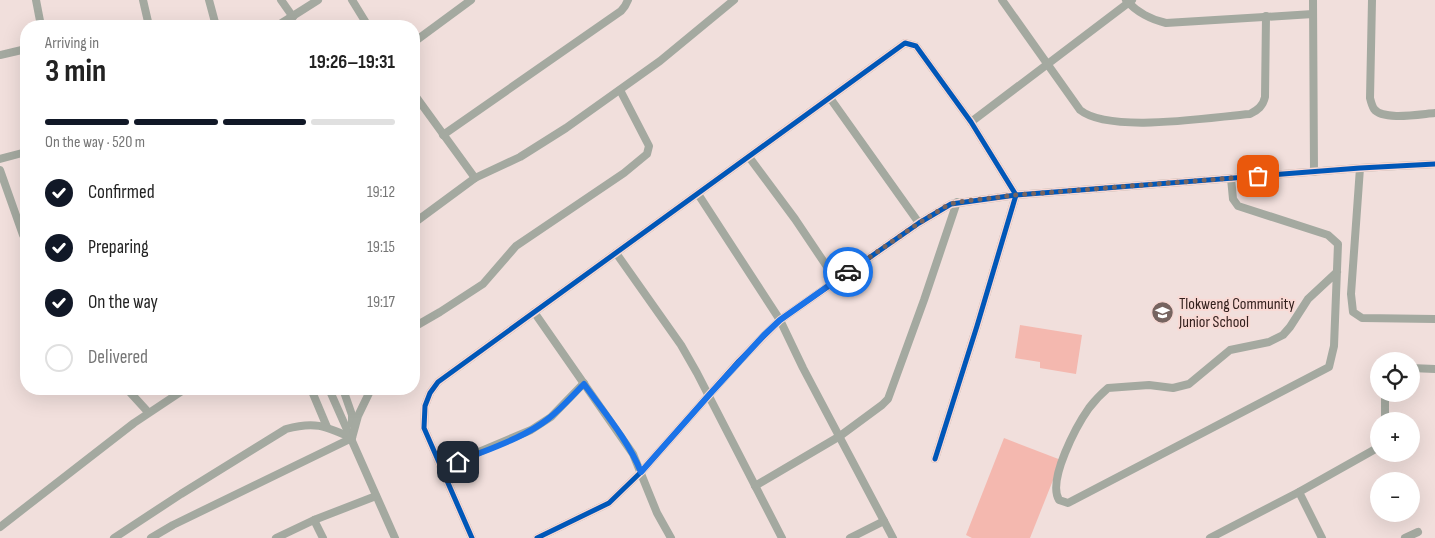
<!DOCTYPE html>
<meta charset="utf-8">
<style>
body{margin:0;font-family:"Sofia Sans Condensed",sans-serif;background:#f6f6f6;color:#222;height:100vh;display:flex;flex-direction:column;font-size:19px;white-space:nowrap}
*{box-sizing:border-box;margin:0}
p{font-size:16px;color:#767676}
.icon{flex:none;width:28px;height:28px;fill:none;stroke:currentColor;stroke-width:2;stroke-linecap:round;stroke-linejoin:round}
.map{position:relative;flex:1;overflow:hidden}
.details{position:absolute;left:20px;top:20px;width:400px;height:375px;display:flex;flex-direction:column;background:#fff;border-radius:20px;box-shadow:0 5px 20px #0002}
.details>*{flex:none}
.fabs{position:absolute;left:1370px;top:352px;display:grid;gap:10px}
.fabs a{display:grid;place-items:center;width:50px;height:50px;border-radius:50%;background:#fff;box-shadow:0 5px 20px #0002;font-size:25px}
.pin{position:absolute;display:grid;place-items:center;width:42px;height:42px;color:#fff;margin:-21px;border-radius:10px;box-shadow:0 2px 8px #0006}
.courier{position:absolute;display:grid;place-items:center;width:50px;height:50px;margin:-25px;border:4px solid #1a73e8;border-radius:50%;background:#fff;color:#222;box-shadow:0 1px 6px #0007}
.overview em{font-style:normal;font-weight:700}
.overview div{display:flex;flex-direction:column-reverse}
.overview{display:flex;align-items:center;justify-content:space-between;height:85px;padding:0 25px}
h1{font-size:32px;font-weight:700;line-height:38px}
.bar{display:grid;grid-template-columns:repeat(4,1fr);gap:8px 5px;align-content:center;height:60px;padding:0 25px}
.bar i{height:6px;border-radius:4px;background:#e0e0e0}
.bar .current{background:#111827}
.bar p{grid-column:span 4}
ol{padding:0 25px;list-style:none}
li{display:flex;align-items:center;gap:15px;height:55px}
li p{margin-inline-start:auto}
li .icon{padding:5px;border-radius:50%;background:#111827;color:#fff;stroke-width:4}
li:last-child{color:#767676}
li i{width:28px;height:28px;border:2px solid #e0e0e0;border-radius:50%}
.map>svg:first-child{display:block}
</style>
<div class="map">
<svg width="1435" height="538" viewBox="0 0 1435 538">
<rect width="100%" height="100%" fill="#f1dfdc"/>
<g fill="#f4b8af">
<polygon points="1020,325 1082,335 1076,374 1040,368 1040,362 1015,358"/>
<polygon points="1004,438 1061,460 1030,538 972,538 966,535"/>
</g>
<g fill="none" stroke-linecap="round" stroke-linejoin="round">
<g stroke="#a4a9a0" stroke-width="8">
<polyline points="36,0 41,26"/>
<polyline points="143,0 149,26"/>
<polyline points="209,0 216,26"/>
<polyline points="281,0 293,17"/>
<polyline points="352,0 368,26"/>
<path d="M 1002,0 L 1080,110 C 1110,134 1211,117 1250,114 C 1258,110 1263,106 1265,97 L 1266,16"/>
<path d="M 1126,0 C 1136,12 1152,20 1166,23 L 1313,14"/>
<polyline points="1313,0 1314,172"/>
<path d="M 1372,0 L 1370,98 C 1371,102 1372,106 1374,109 C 1383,121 1421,114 1435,113"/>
<polyline points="277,26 318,0"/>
<polyline points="414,42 471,0"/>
<polyline points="0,55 26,49"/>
<polyline points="414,94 475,178"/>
<polyline points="830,98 919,223"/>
<polyline points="971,122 1132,0"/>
<polyline points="443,135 621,11 625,6 628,0"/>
<polyline points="749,157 795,219 836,280"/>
<polyline points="0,159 26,152"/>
<polyline points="1360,168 1351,294 1353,312 1362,318 1435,319"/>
<polyline points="0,170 23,235 26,240"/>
<path d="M 1231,178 L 1233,199 L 1238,206 L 1328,235 L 1338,244 L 1334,346 L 1329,367 L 1068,503 L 1059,500 C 1047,480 1077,425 1089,408 C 1095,400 1101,394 1108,388 L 1149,385 L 1173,388 L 1189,384 L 1230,350 L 1269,342 L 1283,335 L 1290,327 L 1308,299 L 1337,272"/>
<polyline points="698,194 780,320 803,368 893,538"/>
<polyline points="414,223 475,178 520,157 566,128 660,61 734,0"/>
<polyline points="616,253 681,345 697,373 782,538"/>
<polyline points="534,312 633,454 657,513 671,538"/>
<polyline points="414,327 440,312 483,284 516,246 624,173 647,154 649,146 620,90"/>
<polyline points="1411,368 1435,369"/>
<polyline points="127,389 148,412"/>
<polyline points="311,389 327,427"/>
<polyline points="329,389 395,538"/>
<polyline points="343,389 352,415 352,424"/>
<polyline points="1385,394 1385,421"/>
<polyline points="441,468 531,430 551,417 584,383"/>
<polyline points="755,486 840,436 882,405 888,399 924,300 957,202"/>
<polyline points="1299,492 1322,538"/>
<polyline points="314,520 323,538"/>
<polyline points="0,527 134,423 185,389"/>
<path d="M 114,538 L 181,494 L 286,429 C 315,421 325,426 352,438"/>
<polyline points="151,538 173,525 352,438 358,416 371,389"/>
<polyline points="276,538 314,520 376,496"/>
<polyline points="472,538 424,428 425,406 430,393 438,382 905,43 916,46 971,122 1016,195 977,326 935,459"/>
<polyline points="537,538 609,503 641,472 739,361 780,320 919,223 951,204 1016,195 1360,168 1435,164"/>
<polyline points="850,538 884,521"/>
<polyline points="1210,538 1299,492 1379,447"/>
<polyline points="1405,538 1418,532"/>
</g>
<defs>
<g id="cycleway">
<polyline points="472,538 424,428 425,406 430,393 438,382 905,43 916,46 971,122 1016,195 977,326 935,459"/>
<polyline points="537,538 609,503 641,472 739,361 780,320 919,223 951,204 1016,195 1360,168 1435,164"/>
</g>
</defs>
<use href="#cycleway" stroke="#f9d9d4" stroke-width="8"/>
<use href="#cycleway" stroke="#0057b8" stroke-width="5"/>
</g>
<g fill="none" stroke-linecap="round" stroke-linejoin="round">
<polyline stroke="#766460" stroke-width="5" stroke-dasharray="0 9" points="848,272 919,223 946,206 957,202 1016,195 1258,176"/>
<path stroke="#1a73e8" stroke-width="6" d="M 458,462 C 488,449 522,439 548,419 C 561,409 573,395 584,384 C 604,412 628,440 641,472 L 709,395 L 764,335 L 780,320 L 848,272"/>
</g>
<defs>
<symbol id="school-disc" viewBox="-11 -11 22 22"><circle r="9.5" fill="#766460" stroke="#f9d9d4"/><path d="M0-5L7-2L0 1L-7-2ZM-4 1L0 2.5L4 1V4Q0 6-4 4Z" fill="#fff"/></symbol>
</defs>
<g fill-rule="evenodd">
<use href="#school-disc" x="1150" y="300" width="25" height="25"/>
</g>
<g text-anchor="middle" stroke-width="4" stroke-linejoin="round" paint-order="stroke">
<g font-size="16" fill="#34211e" stroke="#f9d9d4" text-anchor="start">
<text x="1179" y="309">Tlokweng Community<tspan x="1179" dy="18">Junior School</tspan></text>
</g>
</g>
</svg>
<div class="fabs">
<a><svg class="icon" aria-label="locate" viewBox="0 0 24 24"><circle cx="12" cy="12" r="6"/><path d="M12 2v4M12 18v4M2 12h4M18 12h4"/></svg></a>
<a>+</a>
<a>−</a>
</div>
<div class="pin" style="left:1258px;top:176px;background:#ea580c"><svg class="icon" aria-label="bag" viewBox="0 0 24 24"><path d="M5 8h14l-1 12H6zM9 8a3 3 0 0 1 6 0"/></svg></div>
<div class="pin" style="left:458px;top:462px;background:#1f2937"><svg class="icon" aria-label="home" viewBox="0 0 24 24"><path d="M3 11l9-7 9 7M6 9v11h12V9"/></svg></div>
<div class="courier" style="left:848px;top:272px"><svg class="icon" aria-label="car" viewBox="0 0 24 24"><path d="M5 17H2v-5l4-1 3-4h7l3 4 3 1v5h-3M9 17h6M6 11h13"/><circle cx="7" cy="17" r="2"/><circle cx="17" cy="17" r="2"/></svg></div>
<section class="details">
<div class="overview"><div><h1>3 min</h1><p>Arriving in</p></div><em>19:26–19:31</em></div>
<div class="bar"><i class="current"></i><i class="current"></i><i class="current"></i><i></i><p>On the way · 520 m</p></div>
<ol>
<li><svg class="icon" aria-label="check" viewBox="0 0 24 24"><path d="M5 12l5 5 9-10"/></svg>Confirmed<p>19:12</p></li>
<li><svg class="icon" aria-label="check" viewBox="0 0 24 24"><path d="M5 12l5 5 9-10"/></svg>Preparing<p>19:15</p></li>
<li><svg class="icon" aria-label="check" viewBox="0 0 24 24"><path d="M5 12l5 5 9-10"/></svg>On the way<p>19:17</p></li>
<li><i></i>Delivered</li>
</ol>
</section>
</div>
